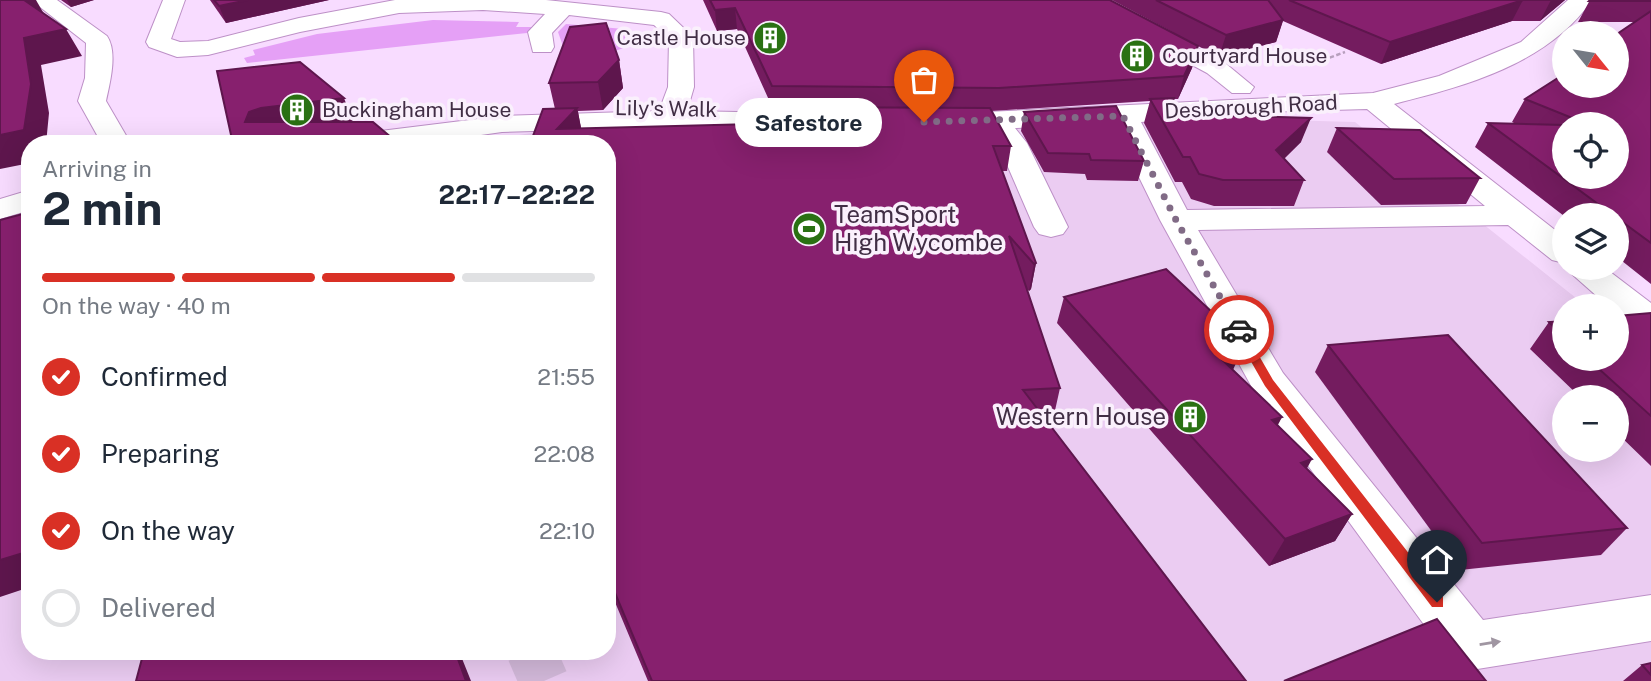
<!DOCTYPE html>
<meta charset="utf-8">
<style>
body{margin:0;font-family:"Public Sans",sans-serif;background:#f6f6f7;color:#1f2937;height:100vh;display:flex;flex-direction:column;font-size:26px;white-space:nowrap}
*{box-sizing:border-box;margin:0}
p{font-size:23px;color:#747a83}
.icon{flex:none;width:38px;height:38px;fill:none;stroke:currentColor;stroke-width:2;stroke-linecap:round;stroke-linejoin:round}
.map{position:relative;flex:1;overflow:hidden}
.panel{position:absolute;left:21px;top:135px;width:595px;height:525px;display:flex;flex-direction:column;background:#fff;border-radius:28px;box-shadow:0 7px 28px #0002}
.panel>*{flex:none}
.needle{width:46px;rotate:120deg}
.fabs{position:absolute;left:1552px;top:21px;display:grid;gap:14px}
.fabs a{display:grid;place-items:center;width:77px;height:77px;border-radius:50%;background:#fff;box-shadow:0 7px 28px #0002;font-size:35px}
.pin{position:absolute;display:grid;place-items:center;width:60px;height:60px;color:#fff;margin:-72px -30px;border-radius:50% 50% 50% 0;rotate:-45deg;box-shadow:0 0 7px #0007}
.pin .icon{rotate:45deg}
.courier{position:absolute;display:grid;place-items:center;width:70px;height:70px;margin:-35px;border:5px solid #d93025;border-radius:50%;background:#fff;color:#222;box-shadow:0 2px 9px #0007}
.bubble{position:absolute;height:49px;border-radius:24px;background:#fff;box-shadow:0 7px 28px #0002;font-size:23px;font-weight:700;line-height:49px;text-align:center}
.overview em{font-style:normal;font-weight:700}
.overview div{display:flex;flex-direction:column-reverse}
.overview{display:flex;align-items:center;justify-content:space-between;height:119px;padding:0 21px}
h1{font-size:46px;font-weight:700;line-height:52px}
.bar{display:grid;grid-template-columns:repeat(4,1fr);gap:10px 7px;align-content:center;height:84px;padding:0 21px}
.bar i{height:9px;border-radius:5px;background:#e0e1e3}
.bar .active{background:#d93025}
.bar p{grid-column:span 4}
ol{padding:0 21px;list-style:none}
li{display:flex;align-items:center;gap:21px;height:77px}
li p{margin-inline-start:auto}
li .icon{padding:7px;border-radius:50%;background:#d93025;color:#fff;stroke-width:4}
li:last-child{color:#747a83}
li i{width:38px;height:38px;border:4px solid #e0e1e3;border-radius:50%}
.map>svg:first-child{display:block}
</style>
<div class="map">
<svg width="1651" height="681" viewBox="0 0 1651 681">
<rect width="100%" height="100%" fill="#f8dcff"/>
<path fill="#ebccf2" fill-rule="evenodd" d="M 1282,120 L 1355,122 L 1586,306 L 1564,306 L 1564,359 L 1651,359 L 1651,681 L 0,681 L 0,237 L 30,230 L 30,651 L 607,651 L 607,144 L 468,143 L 544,131 ZM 1564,397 L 1617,397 L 1617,450 L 1564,450 Z"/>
<g fill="#e5a0f6">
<polygon points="433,20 519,22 516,27 533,27 527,33 247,63 244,58 255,55 253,50 317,34"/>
<path d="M 566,24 L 624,29 L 635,40 C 617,58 589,52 565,52 L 558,32 Z"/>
</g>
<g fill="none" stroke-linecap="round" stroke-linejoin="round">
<polyline stroke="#d3b9da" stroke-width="49" stroke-dasharray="49 24" stroke-linecap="butt" points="531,651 544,681"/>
<defs>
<g id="minor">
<path d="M 31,0 L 57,0 L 107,36 C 118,52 110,83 106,101 L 131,144 L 102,144 L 78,101 L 85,78 L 86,43 Z"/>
<polygon points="163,0 185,0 171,39 180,42 208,41 299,18 395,0 546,0 661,12 669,14 693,37 694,87 687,111 834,114 844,116 848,122 844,128 834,130 670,127 502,132 418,144 334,144 338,138 348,135 502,116 659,111 668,87 669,39 654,25 569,15 552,33 554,47 551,52 533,52 528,32 545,14 483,10 399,13 300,32 208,55 177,57 149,47 146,42"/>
<polygon points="1078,0 1106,0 1225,63 1254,87 1250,93 1232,93 1207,73 1081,5"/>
<path d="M 1568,0 L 1592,0 C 1548,64 1465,86 1394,104 L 1564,237 L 1564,263 L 1552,260 L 1508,225 L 1198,230 L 1283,373 L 1483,620 L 1651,595 L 1651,641 L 1471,670 L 1452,663 L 1255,393 L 1160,220 L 1113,124 L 1015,128 L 1027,143 L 1068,227 L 1063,234 L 1051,237 L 1039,234 L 1034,227 L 998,144 L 987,129 L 934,128 L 930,122 L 934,116 L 944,114 L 1373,93 L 1439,76 L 1521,42 ZM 1367,109 L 1485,206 L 1187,210 L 1141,122 L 1263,112 Z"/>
<polygon points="30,190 30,210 0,219 0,199"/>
<polygon points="1565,268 1605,268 1651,303 1651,334 1638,331 1617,314 1617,306 1608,306"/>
</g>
</defs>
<use href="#minor" stroke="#bd90c7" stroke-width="2"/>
<polyline stroke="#b79fbd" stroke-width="2.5" stroke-dasharray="4.5 2.5" stroke-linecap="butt" points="1310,65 1345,52"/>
<use href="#minor" fill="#fff" fill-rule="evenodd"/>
</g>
<g fill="#741c5f" fill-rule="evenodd">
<polygon points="61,0 94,0 71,7"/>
<polygon points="210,0 329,0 226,23"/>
<polygon points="703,0 1110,0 1180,36 1112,0 1565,0 1540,21 1512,21 1381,64 1283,21 1276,42 1219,57 1198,46 1192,68 1178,99 1174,99 1170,114 1301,142 1284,159 1304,180 1294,206 1214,206 1191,199 1182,182 1175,182 1144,123 1150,101 991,111 1011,146 1007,171 1002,171 1036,263 1031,289 1029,291 1026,288 1060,388 1054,415 1043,416 1246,681 648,681 607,583 607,144 530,144 555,109 549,83 619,60 623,88 603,110 578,111 581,129 782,123 782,109 773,109 737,29 717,31"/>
<path d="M 1590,0 L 1651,0 L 1651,284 L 1617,257 L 1617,215 L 1564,215 L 1564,216 L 1475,147 L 1488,123 L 1516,124 L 1512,122 L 1525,99 L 1564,86 L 1635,22 L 1578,22 ZM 1564,124 L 1617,124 L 1564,177 Z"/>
<polygon points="1024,112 1144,161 1138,181 1087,180 1085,174 1044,172 1021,131"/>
<polygon points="1337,128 1480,178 1466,204 1381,205 1327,152"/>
<polygon points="1064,297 1233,370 1282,417 1277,425 1306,469 1352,514 1335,541 1269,566 1057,323"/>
<polygon points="1651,313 1651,466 1617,433 1617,397 1580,397 1530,349 1549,322 1564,321 1564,359 1617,359"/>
<polygon points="1328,345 1627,528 1601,555 1460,570 1315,372"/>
<polygon points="1651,663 1651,681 1623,681 1642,665"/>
</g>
<g fill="#5e164d">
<polygon points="17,0 36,0 44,14"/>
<polygon points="67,0 94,0 71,7"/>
<polygon points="248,0 329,0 226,23 219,6"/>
<polygon points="1523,0 1512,21 1381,64 1390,42"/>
<polygon points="1551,0 1565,0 1540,21"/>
<polygon points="735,8 737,29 717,31 715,10"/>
<polygon points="1283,20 1276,42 1219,57 1226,35"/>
<polygon points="66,29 82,56 41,65 49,113 46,144 30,144 30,163 0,169 0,135 24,38"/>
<polygon points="1198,46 1192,68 1178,99 1184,76"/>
<polygon points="619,60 623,88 603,110 598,82"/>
<polygon points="344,98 353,122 245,122 249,112 261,108"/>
<polygon points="577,108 582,132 557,129"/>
<polygon points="1311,118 1301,142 1267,175 1276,150"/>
<polygon points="1036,263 1031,289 1029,291 1034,264"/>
<polygon points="1245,343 1233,370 1203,379 1213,351"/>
<polygon points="1282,417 1268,444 1272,420"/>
<polygon points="1312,459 1297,487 1301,463"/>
<polygon points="1352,514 1335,541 1269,566 1285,539"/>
<polygon points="30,551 30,587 0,597 0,560"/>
<polygon points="455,651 459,651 471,681 466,681"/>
</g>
<g fill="#87206e" stroke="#5e164d" stroke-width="2">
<polygon points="0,0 24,0 66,29 24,38 31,84 24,130 0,135"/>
<polygon points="214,0 248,0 219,6"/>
<polygon points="710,0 1110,0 1198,46 1184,76 999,88 772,86 735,8 715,10"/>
<polygon points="1156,0 1268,0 1283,20 1226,35"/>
<polygon points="1289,0 1552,0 1523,0 1390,42"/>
<polygon points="1590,0 1651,0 1651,1 1589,1"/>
<polygon points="1651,11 1651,243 1617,218 1617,215 1613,215 1488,123 1564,125 1564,177 1617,177 1617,124 1587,124 1525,99 1564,74 1564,86 1617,86 1617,34"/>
<polygon points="606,23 619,60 598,82 549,83 570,27"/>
<polygon points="300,62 344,98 261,108 249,112 245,122 373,122 399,144 233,144 217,71"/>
<polygon points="1174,98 1167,114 1311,118 1276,150 1304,180 1223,180 1199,174 1190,157 1183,157 1150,99"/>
<polygon points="1116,106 1144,161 1091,160 1089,154 1048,153 1024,112"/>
<polygon points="782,107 990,108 1011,146 993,146 1036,263 1034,264 1009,236 1060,388 1023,390 1246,681 652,681 607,574 607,144 530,144 543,109 577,108 557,129 789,123"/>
<polygon points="1337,128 1420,130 1480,178 1394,179"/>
<polygon points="30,212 30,551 0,560 0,220"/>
<polygon points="1166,269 1245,343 1213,351 1282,417 1272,420 1312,459 1301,463 1352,514 1285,539 1064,297"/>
<polygon points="1651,313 1651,416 1588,359 1617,359 1617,316"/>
<polygon points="1564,321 1564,337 1549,322"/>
<polygon points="1448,335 1627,528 1482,543 1328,345"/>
<polygon points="1437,619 1486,681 1284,681"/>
<polygon points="144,651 455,651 466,681 136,681"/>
<polygon points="1651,663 1651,675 1642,665"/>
</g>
<defs><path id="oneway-solid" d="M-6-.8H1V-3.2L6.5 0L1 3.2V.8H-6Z" transform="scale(1.75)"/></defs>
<use fill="#a096a2" href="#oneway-solid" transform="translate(1490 643) rotate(-9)"/>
<polygon fill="#d93025" points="1235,328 1243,328 1273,380 1443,597 1443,607 1432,607 1265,386 1233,330"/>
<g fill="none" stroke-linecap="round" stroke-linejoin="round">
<polyline stroke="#816b86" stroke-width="7" stroke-dasharray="0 12.6" points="924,122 1123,116 1176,220 1239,330"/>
</g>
<defs>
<symbol id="building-disc" viewBox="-11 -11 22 22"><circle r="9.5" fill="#2a7113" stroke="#faf0fc"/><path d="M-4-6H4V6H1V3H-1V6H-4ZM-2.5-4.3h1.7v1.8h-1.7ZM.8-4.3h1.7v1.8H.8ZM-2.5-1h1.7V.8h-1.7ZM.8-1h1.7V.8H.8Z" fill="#fff"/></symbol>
<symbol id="stadium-disc" viewBox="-11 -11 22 22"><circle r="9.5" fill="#2a7113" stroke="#faf0fc"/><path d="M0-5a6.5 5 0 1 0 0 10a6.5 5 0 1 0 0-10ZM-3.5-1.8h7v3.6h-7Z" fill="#fff"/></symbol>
</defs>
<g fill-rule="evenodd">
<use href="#building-disc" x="751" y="19" width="38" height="38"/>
<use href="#building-disc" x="1118" y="37" width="38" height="38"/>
<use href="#building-disc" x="278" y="91" width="38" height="38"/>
<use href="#stadium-disc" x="790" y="210" width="38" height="38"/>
<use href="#building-disc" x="1171" y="398" width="38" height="38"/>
</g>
<g text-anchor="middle" stroke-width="7" stroke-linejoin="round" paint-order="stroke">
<g font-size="21" fill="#412e45" stroke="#faf0fc" text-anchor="start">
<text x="746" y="45" text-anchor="end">Castle House</text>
<text x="1162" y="63">Courtyard House</text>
<text x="322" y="117">Buckingham House</text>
</g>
<g font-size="21" fill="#412e45" stroke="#faf0fc">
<text transform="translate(1251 107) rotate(-3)" y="7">Desborough Road</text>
<text transform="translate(666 109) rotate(1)" y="7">Lily's Walk</text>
</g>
<g font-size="24" fill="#412e45" stroke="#faf0fc" text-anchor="start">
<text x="834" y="223">TeamSport<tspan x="834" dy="28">High Wycombe</tspan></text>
<text x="1166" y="425" text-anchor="end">Western House</text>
</g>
</g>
</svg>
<div class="fabs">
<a><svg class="needle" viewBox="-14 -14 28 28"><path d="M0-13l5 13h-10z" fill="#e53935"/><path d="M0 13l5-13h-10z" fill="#747a83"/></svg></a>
<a><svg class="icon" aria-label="locate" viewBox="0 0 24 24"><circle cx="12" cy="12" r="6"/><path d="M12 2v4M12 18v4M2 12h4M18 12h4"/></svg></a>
<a><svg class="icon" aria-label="layers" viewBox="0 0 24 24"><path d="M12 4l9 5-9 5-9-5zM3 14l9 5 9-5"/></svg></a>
<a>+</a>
<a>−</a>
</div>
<div class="pin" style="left:924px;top:122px;background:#ea580c"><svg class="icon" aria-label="bag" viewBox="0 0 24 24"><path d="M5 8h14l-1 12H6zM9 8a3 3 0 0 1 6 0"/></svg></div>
<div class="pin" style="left:1437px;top:602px;background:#1f2937"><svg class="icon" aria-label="home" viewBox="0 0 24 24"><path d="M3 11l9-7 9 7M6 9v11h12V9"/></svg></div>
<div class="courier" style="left:1239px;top:330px"><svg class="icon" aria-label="car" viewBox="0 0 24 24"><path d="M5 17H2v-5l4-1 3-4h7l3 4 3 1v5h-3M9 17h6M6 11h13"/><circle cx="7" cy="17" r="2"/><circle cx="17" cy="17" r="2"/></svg></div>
<div class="bubble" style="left:735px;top:98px;width:147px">Safestore</div>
<section class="panel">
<div class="overview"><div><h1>2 min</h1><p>Arriving in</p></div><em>22:17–22:22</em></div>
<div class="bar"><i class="active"></i><i class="active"></i><i class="active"></i><i></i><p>On the way · 40 m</p></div>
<ol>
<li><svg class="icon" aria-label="check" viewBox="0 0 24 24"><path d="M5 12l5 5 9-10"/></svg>Confirmed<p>21:55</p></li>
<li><svg class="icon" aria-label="check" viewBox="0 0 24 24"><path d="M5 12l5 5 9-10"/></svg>Preparing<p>22:08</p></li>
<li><svg class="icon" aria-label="check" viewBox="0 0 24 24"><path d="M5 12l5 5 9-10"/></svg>On the way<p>22:10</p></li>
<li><i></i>Delivered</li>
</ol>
</section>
</div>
